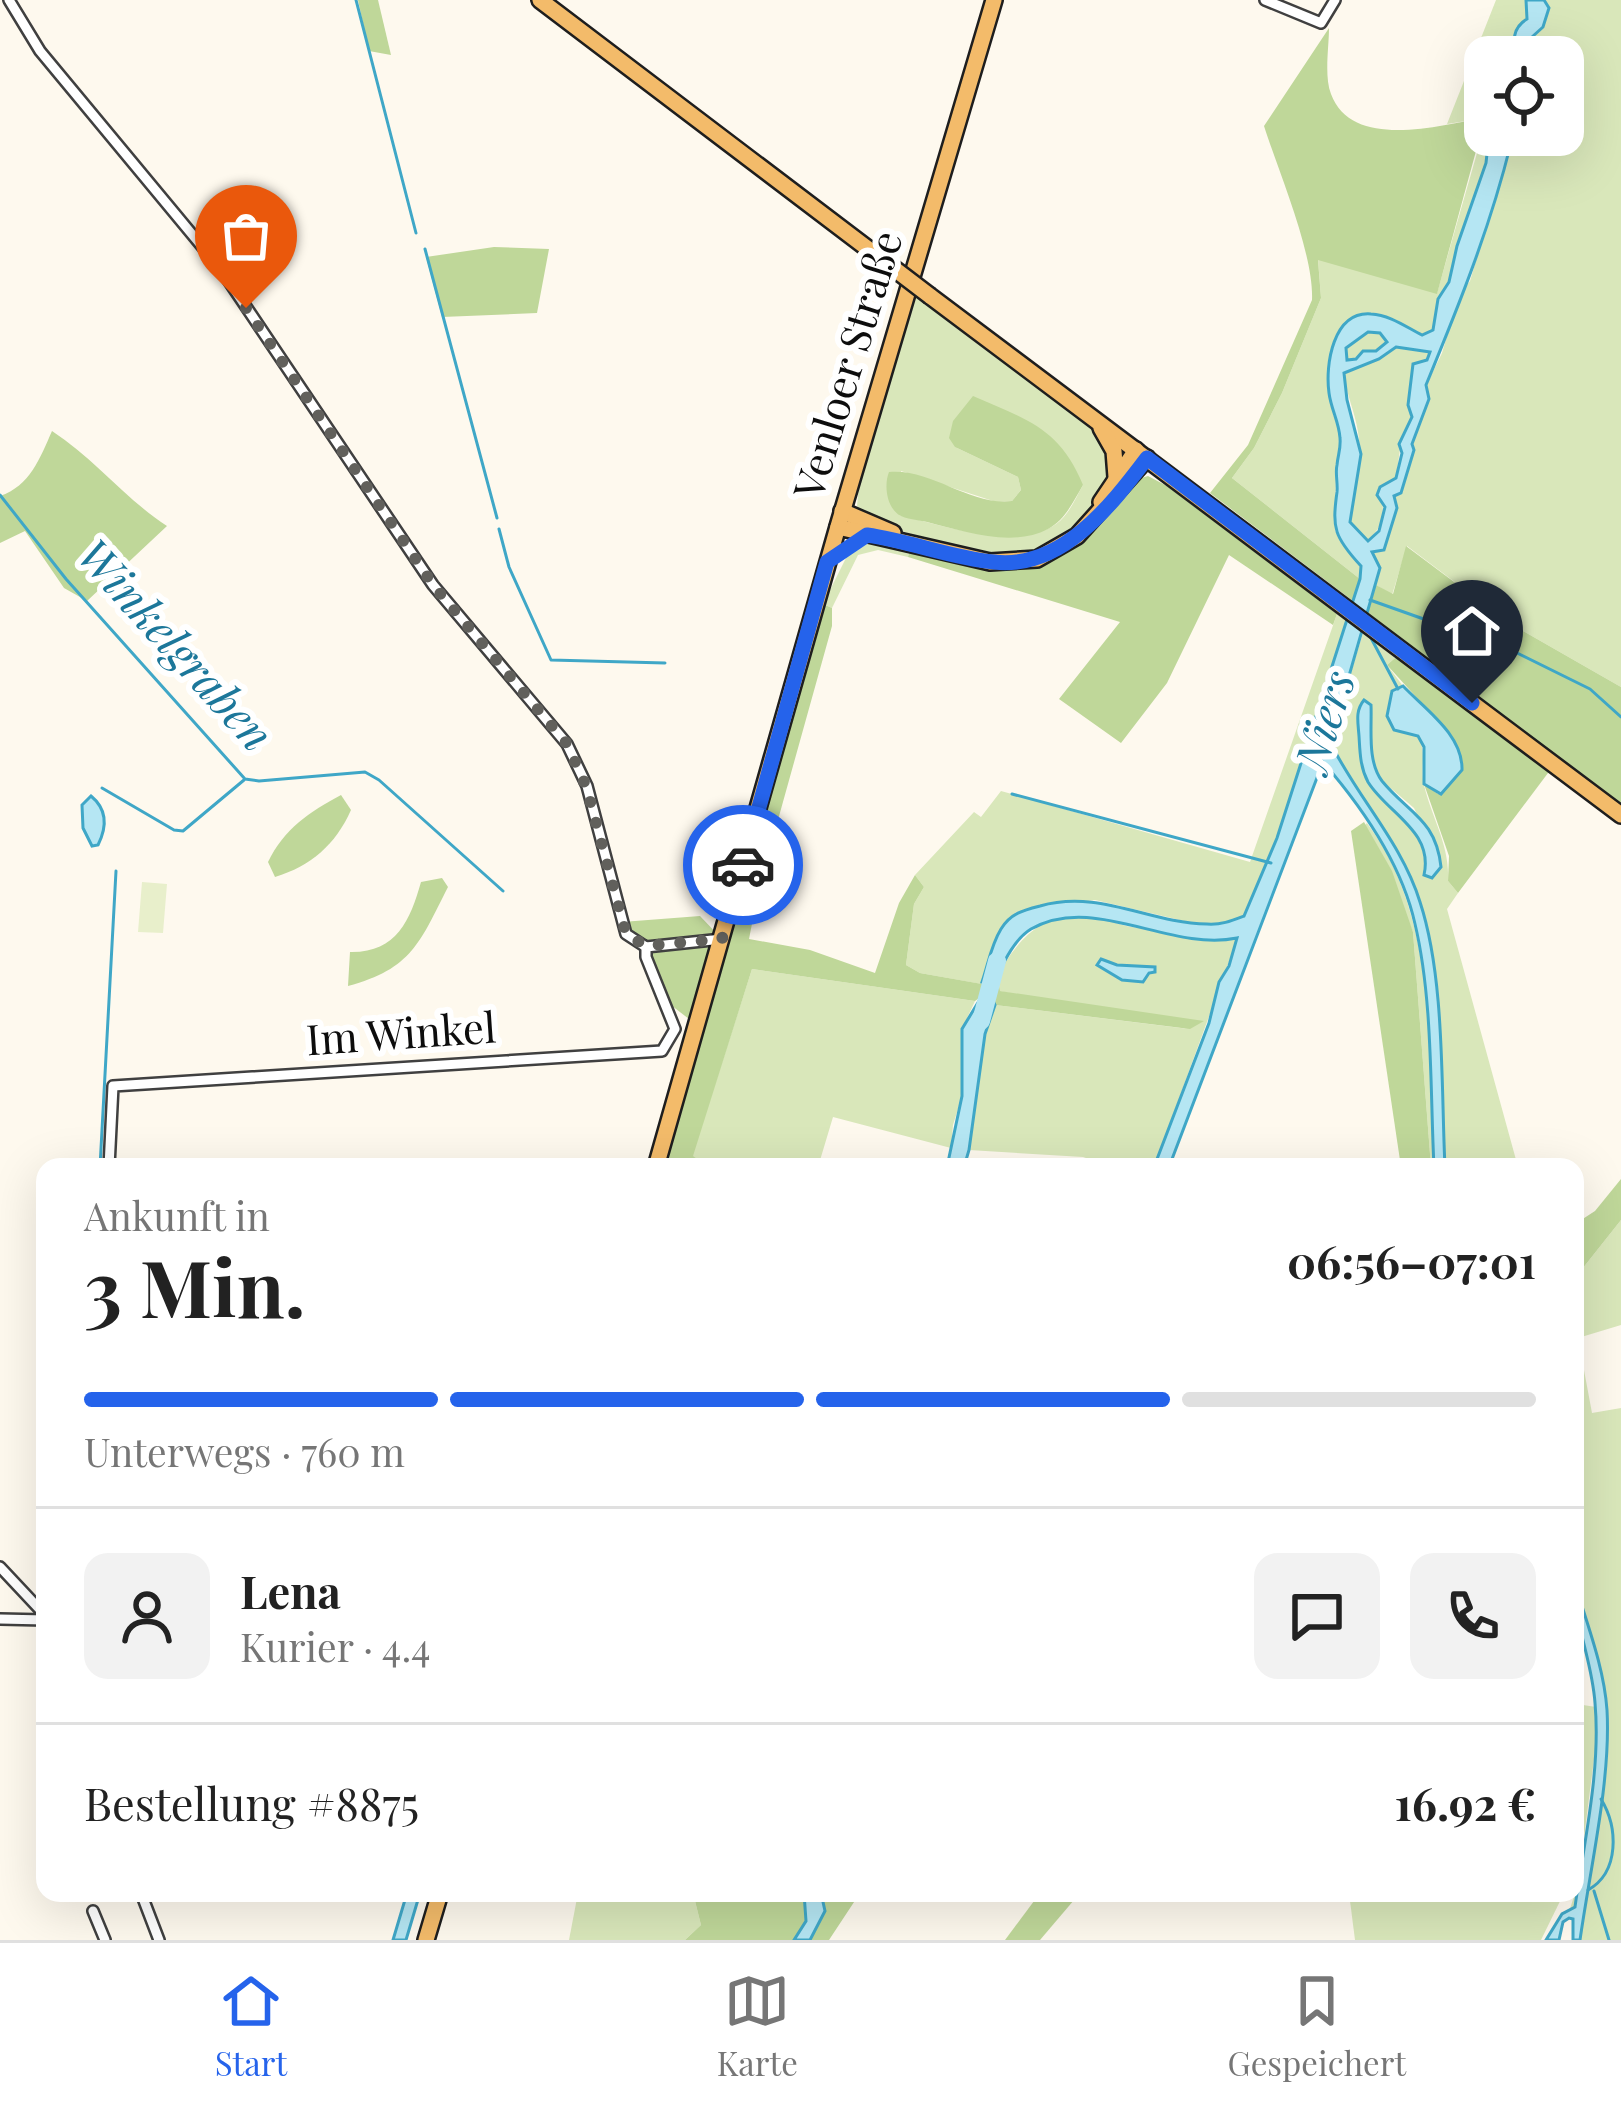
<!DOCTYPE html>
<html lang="de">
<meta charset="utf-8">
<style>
body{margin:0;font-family:"Playfair Display",serif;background:#f2f2f2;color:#222;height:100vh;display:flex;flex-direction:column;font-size:45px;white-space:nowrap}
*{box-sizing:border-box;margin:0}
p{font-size:39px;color:#767676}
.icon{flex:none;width:66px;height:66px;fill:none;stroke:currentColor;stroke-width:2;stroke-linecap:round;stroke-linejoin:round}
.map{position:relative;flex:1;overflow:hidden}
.side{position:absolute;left:36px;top:1158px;width:1548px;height:744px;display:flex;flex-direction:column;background:#fff;border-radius:24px;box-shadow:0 12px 48px #0002}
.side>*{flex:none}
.tools{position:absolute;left:1464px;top:36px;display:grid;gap:24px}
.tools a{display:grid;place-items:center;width:120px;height:120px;border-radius:24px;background:#fff;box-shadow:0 12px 48px #0002;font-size:60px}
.pin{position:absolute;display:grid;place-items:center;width:102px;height:102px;color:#fff;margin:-123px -51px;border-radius:50% 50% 50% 0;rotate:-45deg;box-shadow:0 0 12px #0007}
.pin .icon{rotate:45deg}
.courier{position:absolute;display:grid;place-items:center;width:120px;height:120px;margin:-60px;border:9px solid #2563eb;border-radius:50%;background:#fff;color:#222;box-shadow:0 3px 15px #0007}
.headline em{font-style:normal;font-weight:700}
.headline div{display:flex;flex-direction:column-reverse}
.headline{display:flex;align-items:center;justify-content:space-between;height:204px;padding:0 48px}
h1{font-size:78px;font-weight:700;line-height:90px}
.bar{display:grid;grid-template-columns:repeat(4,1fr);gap:18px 12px;align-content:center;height:144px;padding:0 48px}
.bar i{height:15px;border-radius:9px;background:#e0e0e0}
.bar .current{background:#2563eb}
.bar p{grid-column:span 4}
.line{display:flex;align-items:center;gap:30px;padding:0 48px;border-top:3px solid #e0e0e0}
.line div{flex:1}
.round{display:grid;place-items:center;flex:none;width:126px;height:126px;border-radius:24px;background:#f2f2f2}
.menu{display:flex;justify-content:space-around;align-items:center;height:168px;border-top:3px solid #e0e0e0;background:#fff;font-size:33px;color:#767676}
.menu a{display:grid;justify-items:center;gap:6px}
.menu .current{color:#2563eb}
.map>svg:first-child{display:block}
</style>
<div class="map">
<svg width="1621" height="1940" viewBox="0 0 1621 1940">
<rect width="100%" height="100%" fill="#fef9ee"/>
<g fill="#d9e7ba" fill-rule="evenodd">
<polygon points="1496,0 1526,0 1527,20 1513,40 1516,57 1485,57 1485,118 1447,124"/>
<polygon points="1544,0 1621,0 1621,687 1509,623 1407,546 1392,595 1376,585 1380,568 1371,555 1393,496 1401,493 1426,386 1442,353 1459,295 1470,281 1511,143 1506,135 1563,135 1563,57 1534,57 1532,37 1548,8"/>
<polygon points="1485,125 1485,135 1489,135 1486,163 1449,282 1438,299 1433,330 1423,336 1390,318 1334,339 1333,414 1340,430 1341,452 1336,468 1335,531 1361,566 1360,579 1232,478 1254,448 1282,393 1321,298 1318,259 1437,293"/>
<path d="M 914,295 C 949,321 1097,418 1108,451 C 1114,471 1103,487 1093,503 C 1049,575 991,557 922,537 C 901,531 870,524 857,506 L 859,484 ZM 955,447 L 1083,485 C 1075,499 1069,515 1056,524 C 1017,551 940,525 899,515 L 901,471 L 996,502 L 1012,501 L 1021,490 L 1018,477 Z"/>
<polygon points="1368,332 1380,333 1387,342 1376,352 1347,360 1346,348"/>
<path d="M 1396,347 L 1430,352 L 1408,405 L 1412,417 L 1402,435 L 1396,478 L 1380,488 C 1385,509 1385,526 1367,541 L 1350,523 C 1353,492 1363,463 1358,432 C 1355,412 1346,394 1344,373 L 1379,359 Z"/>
<polygon points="868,542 910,548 908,557 878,550 858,555 832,608 823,604 849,552"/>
<path d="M 1337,614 L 1347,621 C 1317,721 1287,821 1244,917 L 1223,924 L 1201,925 L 1095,900 L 1016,912 L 982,981 L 993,984 C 1012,947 1038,911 1086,915 C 1102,917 1117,925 1132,927 C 1167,932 1203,934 1238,937 L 1154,1167 L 1112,1167 L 1083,1157 L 969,1150 L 985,1034 L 995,1005 L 1189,1029 L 999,991 L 998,987 L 920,973 L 906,965 L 914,904 L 924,887 L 915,875 L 974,812 L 981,817 L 1001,791 L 1250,862 ZM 1101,959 L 1117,965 L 1154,967 L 1136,982 L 1121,979 L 1097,965 Z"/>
<path d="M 1363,633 L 1395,658 L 1387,665 L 1403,686 L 1392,692 L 1387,711 L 1394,730 L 1418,736 C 1427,752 1420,768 1424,785 C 1432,819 1450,845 1448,881 L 1458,893 L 1447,909 L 1518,1167 L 1445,1167 C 1441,1086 1445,978 1421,902 C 1402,843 1358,797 1330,742 ZM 1371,705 L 1372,760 L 1381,780 L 1414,808 L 1441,867 L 1426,866 C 1424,826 1385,812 1368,780 C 1357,761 1359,735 1358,713 Z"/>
<path d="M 1367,823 C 1439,919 1427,1052 1434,1167 L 1431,1167 L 1413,932 L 1365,825 Z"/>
<polygon points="752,969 975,1001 962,1029 962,1096 953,1125 951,1148 833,1117 818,1167 708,1167 692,1156"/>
<polygon points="1621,1220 1621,1325 1578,1338 1592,1413 1621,1408 1621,1940 1580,1940 1601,1799 1607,1710 1601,1672 1575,1584 1575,1278"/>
<polygon points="1583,1705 1596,1707 1596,1744 1575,1907 1569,1912 1575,1893 1575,1708"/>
<polygon points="578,1893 693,1893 701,1925 685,1940 569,1940"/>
<polygon points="1349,1893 1564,1893 1541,1940 1355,1940"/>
</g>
<g fill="#bfd799">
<polygon points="358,0 378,0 391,55 369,51"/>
<path d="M 1329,28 C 1329,47 1324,76 1331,94 C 1352,151 1440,125 1485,118 L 1437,294 L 1318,260 L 1321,298 L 1282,393 L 1254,448 L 1232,478 L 1360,579 L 1353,601 L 1210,493 L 1248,445 L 1312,300 C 1314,254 1279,173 1264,126 Z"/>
<polygon points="494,247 549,249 537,313 442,317 426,257"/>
<path d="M 973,396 C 1026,419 1060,428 1083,485 C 1073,502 1065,520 1048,529 C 1012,548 963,531 927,522 C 919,520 905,519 899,515 C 886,506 884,484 889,472 C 932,468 969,506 1012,501 L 1021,490 L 1018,477 L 955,447 L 949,438 L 953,421 Z"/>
<path d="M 52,431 C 95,459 124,498 167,526 L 87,601 L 64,588 L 25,531 L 0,543 L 0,496 C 30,486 40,458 52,431 Z"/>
<path d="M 1148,476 L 1167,486 L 1337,614 L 1333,625 L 1229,555 L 1167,683 L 1121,743 L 1059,699 L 1120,622 L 908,557 L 910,548 C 1042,581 1044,581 1135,480 Z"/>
<polygon points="1406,546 1509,623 1621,687 1621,808 1368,613 1376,585 1393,594"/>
<polygon points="823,604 832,608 832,626 759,888 749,939 810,950 875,973 899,903 915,875 924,887 914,904 906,965 920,973 999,987 1000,991 1204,1021 1190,1029 995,1005 992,998 982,996 975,1001 752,969 693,1156 708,1167 657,1167 698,1026 667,1002 646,947 626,934 622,922 700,916 722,939"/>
<polygon points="1395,658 1405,660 1551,769 1458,893 1448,881 1449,856 1424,784 1438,794 1447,731 1387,665"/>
<path d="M 341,795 L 351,810 C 336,844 311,866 275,877 L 268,862 C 284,829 309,812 341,795 Z"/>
<polygon points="1364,822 1392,871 1413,932 1431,1167 1401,1167 1351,831"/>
<path d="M 442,878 L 448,887 C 420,942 412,969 348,986 L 350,952 C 396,953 410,921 421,882 Z"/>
<polygon points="1621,1179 1621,1220 1575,1278 1575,1224 1595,1211"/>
<path d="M 693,1893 L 804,1893 C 808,1912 808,1926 794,1940 L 685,1940 L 701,1925 Z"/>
<polygon points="821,1893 860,1893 829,1940 810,1940 825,1911"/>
<polygon points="1040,1893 1080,1893 1040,1940 1005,1940"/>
</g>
<polygon fill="#e8efcb" points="142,882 167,884 163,933 138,932"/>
<g fill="#b5e6f3" stroke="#3fa7c7" stroke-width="3" fill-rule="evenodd">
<path d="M 1526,0 L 1544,0 L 1549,8 L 1543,27 L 1532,37 L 1534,57 L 1516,57 C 1513,41 1512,28 1527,19 Z"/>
<path d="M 1489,135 L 1506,135 L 1511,143 C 1490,228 1459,305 1426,385 L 1429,399 L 1412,444 L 1414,450 L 1401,493 L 1394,496 L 1397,508 L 1384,550 L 1372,552 L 1380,568 L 1330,742 C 1357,797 1402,843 1420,902 C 1445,978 1441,1086 1445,1167 L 1434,1167 C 1430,1089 1433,1000 1415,924 C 1402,865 1362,807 1323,762 L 1169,1167 L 1154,1167 L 1209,1023 L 1219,982 L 1229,966 L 1237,938 C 1169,952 1094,893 1031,929 C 1013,940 1002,966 993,984 L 982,982 C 988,965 991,945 1001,929 C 1011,913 1024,910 1040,906 C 1099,889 1149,923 1207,924 C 1221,925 1231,921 1244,916 L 1277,838 L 1360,579 L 1361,566 C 1334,537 1332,528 1337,492 C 1338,483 1335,473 1337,465 C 1338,454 1341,449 1340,438 C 1339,422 1331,409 1329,393 C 1325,365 1333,311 1371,314 C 1390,315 1406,327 1422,335 L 1433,330 L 1438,299 L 1449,282 L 1457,246 L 1486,163 ZM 1368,332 L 1380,333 L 1387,342 L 1376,351 L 1363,351 L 1356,359 L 1347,360 L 1346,348 ZM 1396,347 L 1430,352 L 1427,360 L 1413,364 L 1408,405 L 1412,417 L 1399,444 L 1402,453 L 1396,478 L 1380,487 L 1377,495 L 1385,507 L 1379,531 L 1368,541 L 1350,522 L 1361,454 L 1347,400 L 1344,373 L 1379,359 Z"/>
<path d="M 1403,686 C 1426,710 1463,735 1462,770 L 1441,794 L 1424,784 L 1424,747 L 1418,736 L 1394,730 L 1387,716 L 1392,691 Z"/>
<path d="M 1364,700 L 1371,705 C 1372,729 1367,761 1382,781 C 1408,813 1436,819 1441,867 L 1432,878 L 1424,875 C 1434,831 1387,813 1368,782 C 1360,767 1360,752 1359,736 C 1358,722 1355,711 1364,700 Z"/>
<path d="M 91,796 C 108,810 107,827 98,845 L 92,846 L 83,828 L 82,805 Z"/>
<polygon points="1101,959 1117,965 1155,967 1155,972 1149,973 1143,982 1122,980 1097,965"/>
<polygon points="982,996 992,998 995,1005 985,1034 969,1150 964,1167 947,1167 962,1096 962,1029"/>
<path d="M 1575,1584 C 1587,1624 1604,1667 1607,1710 C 1611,1780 1590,1869 1580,1940 L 1573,1940 L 1573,1919 L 1569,1918 L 1563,1922 L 1559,1940 L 1546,1940 L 1562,1914 L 1575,1907 C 1584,1841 1601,1770 1595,1703 C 1592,1660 1575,1628 1575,1584 Z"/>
<polygon points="407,1893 420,1893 406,1940 393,1940"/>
<polygon points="804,1893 821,1893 825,1911 810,1940 794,1940 806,1921"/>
</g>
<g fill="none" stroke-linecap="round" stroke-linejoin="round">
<g stroke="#3fa7c7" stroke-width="3">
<polyline points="356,0 416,233"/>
<polyline points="425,249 497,518"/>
<polyline points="0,495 66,579 245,779 259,781 365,772 379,780 503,891"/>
<polyline points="499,529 509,567 551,660 665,663"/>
<polyline points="1370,600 1511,650 1590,689 1621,717"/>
<polyline points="1371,638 1398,689"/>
<polyline points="102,788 174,830 183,831 244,780"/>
<polyline points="1012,794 1271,863"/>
<polyline points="100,1167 116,871"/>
<path d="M 1588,1890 C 1620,1872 1618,1827 1601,1799"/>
<polyline points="1594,1891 1609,1940"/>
</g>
<polyline stroke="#b5e6f3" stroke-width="18" points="981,1021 997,961"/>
<defs>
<g id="minor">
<polyline points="9,0 40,51 220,268 433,585 567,744 587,786 626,934 646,947 722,939"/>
<polyline points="1265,0 1321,23 1335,0"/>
<polyline points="109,1167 113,1086 662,1051 675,1029 646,957 646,947"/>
<polyline points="0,1567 45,1615"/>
<polyline points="0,1619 45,1620"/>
<polyline points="141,1893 159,1940"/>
<polyline points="93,1911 105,1940"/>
</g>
<g id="primary">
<polyline points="540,0 888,264"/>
<polyline points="930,296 1621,815"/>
<polyline points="1101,428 1114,451 1116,477"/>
<polyline points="1101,502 1136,450"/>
<polyline points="842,511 893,533"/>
<polyline points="838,527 990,562 1037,559 1077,536 1147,458"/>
<polyline points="656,1167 839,523 994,0"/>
<polyline points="426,1940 440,1893"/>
</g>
</defs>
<use href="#minor" stroke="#404040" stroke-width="14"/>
<use href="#primary" stroke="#1e1e1e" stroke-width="20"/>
<use href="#minor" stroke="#fff" stroke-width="9"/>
<use href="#primary" stroke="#f3bb6a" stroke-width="15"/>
<defs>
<polyline id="primary-bridge" points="888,264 930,296"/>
</defs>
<use href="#primary-bridge" stroke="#1e1e1e" stroke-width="20" stroke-linecap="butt"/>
<use href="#primary-bridge" stroke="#f3bb6a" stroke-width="15"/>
</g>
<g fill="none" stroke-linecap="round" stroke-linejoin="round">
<polyline stroke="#61605c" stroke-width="12" stroke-dasharray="0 21.6" points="246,308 433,585 567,744 586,786 626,934 646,946 722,939 743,865"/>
<path stroke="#2563eb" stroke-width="15" d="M 743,865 L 827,562 L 867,535 C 910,541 951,558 994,562 C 1061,570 1110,507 1147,458 L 1472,703"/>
</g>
<g text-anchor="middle" stroke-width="12" stroke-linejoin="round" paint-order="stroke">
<g font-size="42" fill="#0d0d0d" stroke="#fff">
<text transform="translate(848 365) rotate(-73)" y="15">Venloer Straße</text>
<text transform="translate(401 1034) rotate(-4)" y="15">Im Winkel</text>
</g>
<g font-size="45" font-style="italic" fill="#1c779a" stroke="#fff">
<text transform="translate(175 645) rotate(48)" y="16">Winkelgraben</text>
<text transform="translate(1325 721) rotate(-72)" y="16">Niers</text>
</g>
</g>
</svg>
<div class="tools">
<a><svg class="icon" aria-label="locate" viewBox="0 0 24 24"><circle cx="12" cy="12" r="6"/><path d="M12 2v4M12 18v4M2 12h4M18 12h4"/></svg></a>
</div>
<div class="pin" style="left:246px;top:308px;background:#ea580c"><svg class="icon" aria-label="bag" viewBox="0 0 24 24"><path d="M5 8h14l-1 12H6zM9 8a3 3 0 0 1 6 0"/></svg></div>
<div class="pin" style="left:1472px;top:703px;background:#1f2937"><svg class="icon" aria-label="home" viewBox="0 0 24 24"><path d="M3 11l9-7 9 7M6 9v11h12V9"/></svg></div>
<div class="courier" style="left:743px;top:865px"><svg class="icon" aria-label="car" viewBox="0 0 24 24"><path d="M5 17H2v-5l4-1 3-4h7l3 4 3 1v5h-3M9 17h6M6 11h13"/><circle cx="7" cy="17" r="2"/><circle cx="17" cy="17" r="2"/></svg></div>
<section class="side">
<div class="headline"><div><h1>3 Min.</h1><p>Ankunft in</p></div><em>06:56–07:01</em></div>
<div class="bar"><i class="current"></i><i class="current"></i><i class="current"></i><i></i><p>Unterwegs · 760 m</p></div>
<div class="line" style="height:216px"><a class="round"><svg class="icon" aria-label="person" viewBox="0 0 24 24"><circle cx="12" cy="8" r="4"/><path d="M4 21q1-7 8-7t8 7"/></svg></a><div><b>Lena</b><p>Kurier · 4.4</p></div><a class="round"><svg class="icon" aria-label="chat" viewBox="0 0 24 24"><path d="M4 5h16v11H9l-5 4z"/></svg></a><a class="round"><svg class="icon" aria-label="phone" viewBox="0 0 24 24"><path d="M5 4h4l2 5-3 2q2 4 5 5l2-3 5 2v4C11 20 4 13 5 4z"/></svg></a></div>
<div class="line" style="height:156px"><div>Bestellung #8875</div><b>16.92 €</b></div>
</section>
</div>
<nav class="menu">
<a class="current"><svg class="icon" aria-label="home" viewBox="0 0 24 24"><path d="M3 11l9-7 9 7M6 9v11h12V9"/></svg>Start</a>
<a><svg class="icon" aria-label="map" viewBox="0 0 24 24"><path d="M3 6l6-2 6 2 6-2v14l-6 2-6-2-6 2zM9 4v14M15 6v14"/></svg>Karte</a>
<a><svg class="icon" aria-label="saved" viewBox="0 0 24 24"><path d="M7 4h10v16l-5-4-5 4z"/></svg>Gespeichert</a>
</nav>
